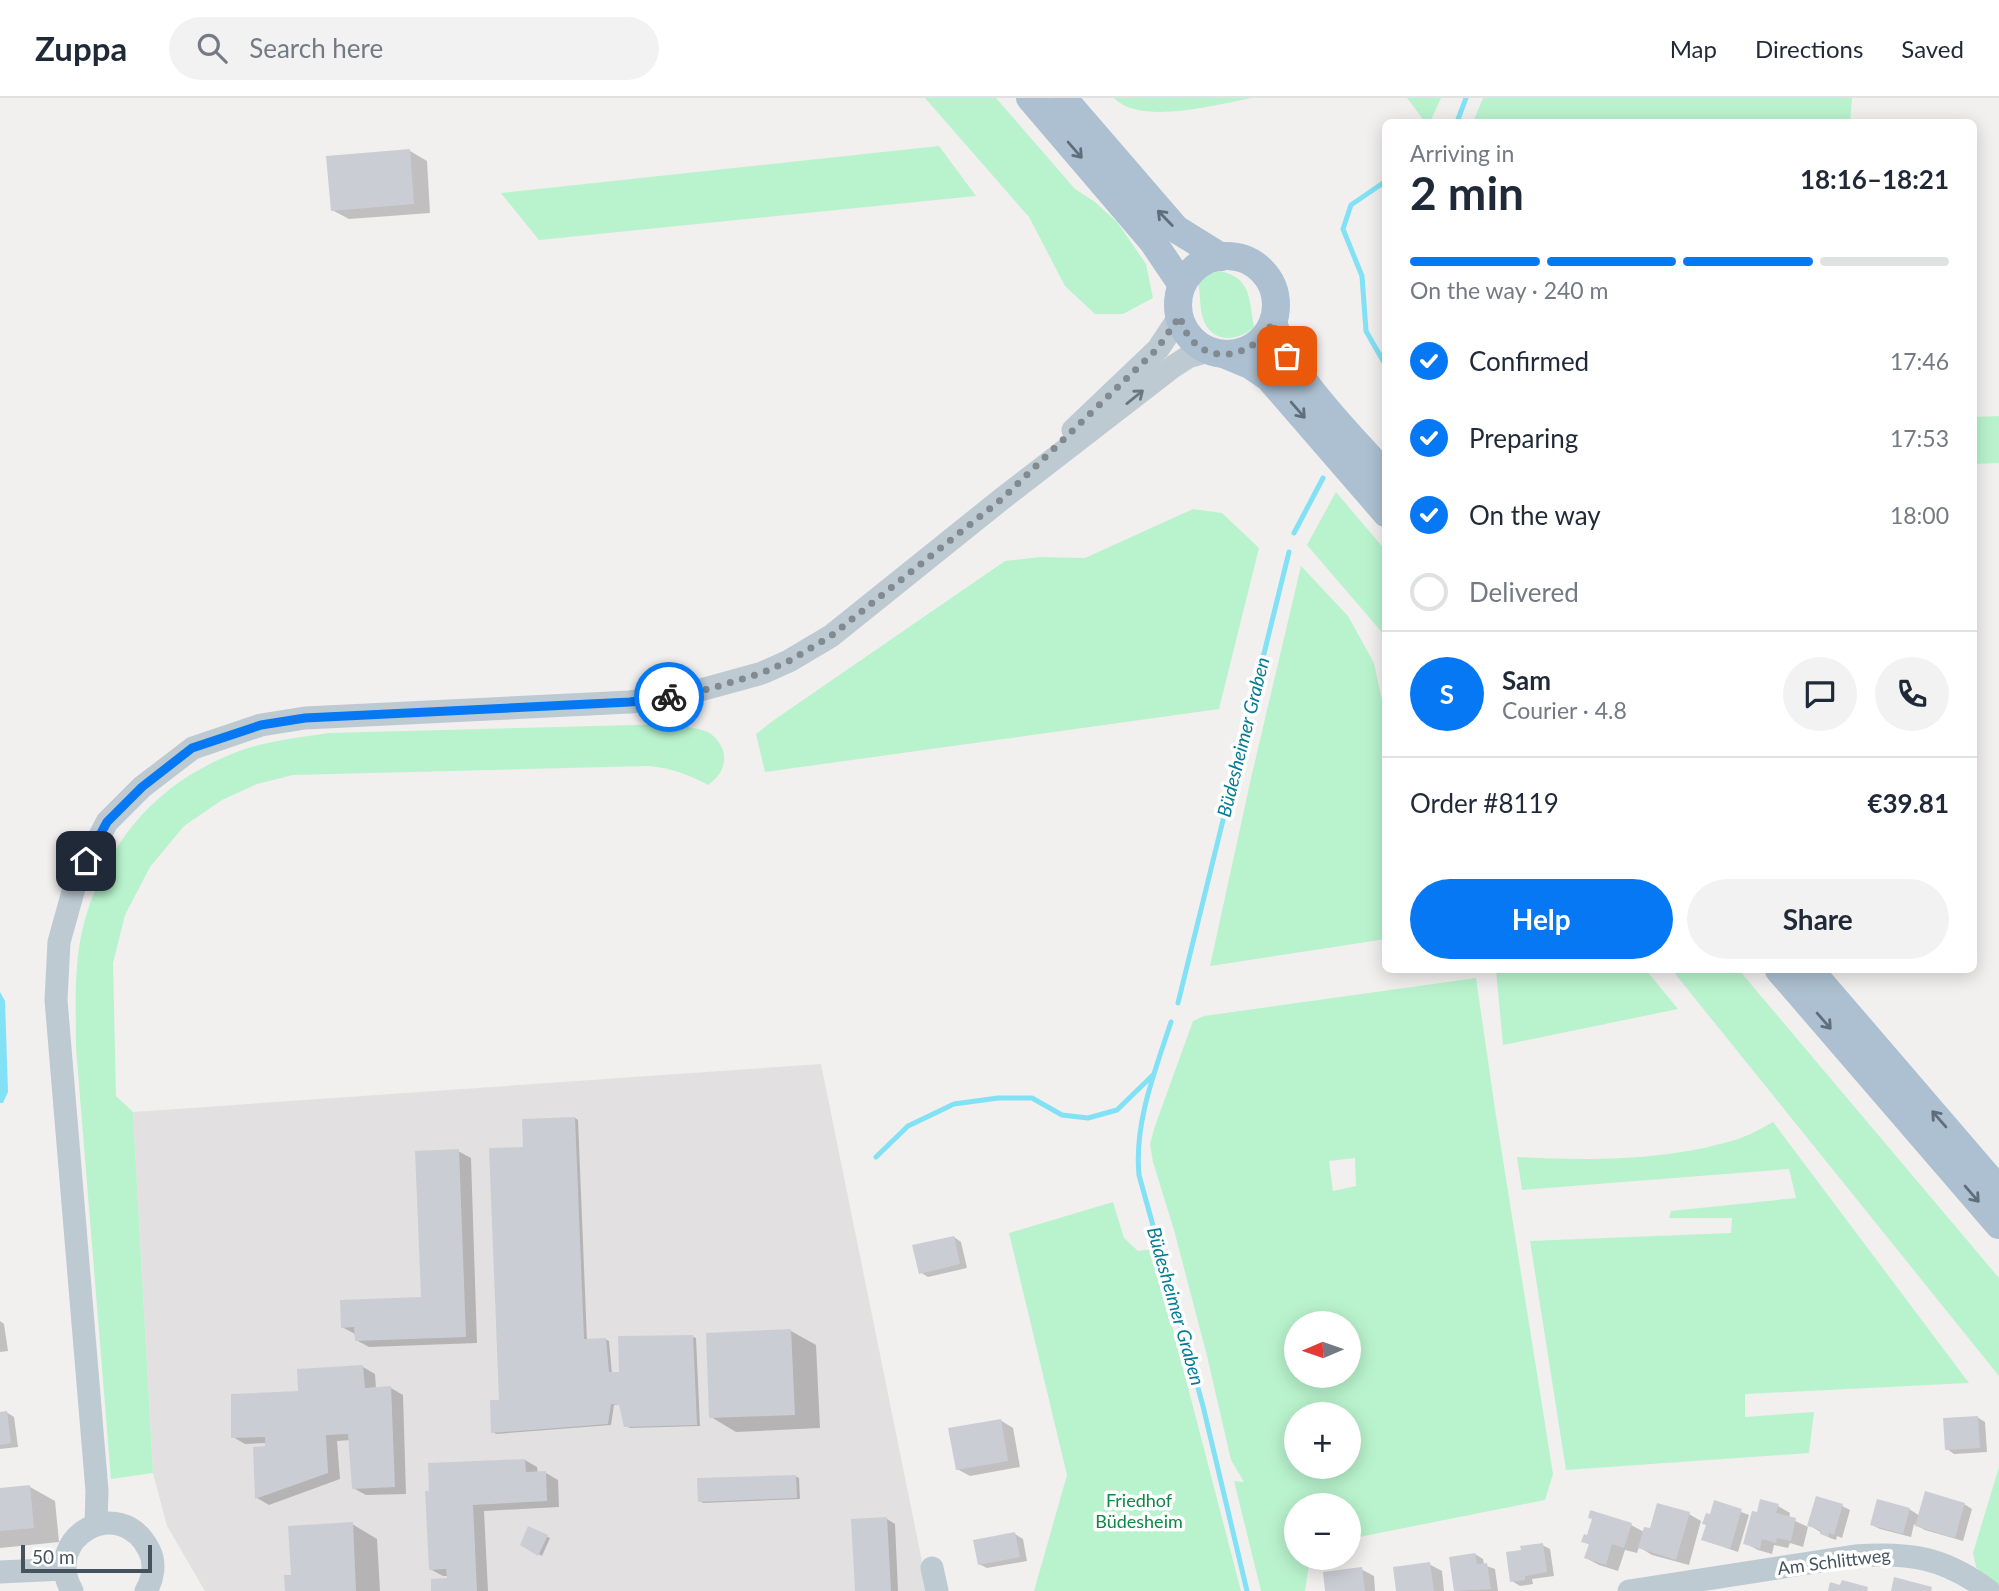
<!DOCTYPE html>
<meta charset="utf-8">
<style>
body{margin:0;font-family:Lato,sans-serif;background:#f2f2f3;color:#1f2937;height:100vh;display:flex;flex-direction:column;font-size:26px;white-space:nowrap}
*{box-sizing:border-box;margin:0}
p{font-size:23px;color:#747a83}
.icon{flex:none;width:38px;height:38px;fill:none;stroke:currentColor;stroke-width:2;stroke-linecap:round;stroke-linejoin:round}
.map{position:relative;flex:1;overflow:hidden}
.panel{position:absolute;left:1382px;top:21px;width:595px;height:854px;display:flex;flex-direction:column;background:#fff;border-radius:10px;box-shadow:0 4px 18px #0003}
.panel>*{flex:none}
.needle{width:46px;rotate:268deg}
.tools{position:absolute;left:1284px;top:1213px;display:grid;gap:14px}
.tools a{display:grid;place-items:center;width:77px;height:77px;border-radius:50%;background:#fff;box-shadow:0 4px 18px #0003;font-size:35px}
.scale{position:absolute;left:21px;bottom:18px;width:131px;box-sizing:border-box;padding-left:7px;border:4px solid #45535e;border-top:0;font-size:19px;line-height:24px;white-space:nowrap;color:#45535e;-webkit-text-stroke:5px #fff;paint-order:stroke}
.pin{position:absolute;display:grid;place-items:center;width:60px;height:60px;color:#fff;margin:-30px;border-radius:14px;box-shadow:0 4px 10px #0006}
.courier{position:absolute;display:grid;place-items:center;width:70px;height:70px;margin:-35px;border:5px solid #0778f3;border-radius:50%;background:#fff;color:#222;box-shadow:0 2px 9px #0007}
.head em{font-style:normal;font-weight:700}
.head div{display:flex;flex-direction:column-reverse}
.head{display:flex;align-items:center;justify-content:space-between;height:119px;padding:0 28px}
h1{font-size:46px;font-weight:700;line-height:52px}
.bar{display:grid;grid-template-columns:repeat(4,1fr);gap:10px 7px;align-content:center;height:84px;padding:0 28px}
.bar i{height:9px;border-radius:5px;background:#e0e1e3}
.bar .active{background:#0778f3}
.bar p{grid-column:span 4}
.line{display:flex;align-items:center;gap:18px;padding:0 28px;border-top:2px solid #e0e1e3}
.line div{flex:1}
.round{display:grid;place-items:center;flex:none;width:74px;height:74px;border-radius:37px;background:#f2f2f3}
ol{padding:0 28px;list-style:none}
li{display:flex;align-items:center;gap:21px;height:77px}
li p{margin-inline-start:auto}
li .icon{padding:7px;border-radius:50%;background:#0778f3;color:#fff;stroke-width:4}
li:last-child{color:#747a83}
li i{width:38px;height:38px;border:4px solid #e0e1e3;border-radius:50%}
.primary-button{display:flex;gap:14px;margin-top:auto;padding:14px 28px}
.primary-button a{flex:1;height:80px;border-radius:42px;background:#0778f3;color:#fff;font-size:28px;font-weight:700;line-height:80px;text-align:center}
.primary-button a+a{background:#f2f2f3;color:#1f2937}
header{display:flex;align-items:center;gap:42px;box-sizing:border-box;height:98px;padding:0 35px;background:#fff;border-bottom:2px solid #e0e1e3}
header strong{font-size:33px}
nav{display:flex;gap:38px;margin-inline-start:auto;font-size:24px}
.search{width:490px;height:63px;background:#f2f2f3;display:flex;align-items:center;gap:18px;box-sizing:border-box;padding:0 24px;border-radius:38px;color:#747a83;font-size:26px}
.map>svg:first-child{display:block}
</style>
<header>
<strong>Zuppa</strong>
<div class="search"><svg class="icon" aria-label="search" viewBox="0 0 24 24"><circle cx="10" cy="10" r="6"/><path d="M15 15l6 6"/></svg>Search here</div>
<nav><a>Map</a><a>Directions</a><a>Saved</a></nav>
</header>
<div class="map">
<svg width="1999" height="1493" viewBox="0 0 1999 1493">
<rect width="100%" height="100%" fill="#f2efef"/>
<polygon fill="#e3e0e1" points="821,966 928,1493 205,1493 167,1428 153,1375 133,1014"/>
<g fill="#b9f3cd" fill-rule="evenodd">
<polygon points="925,0 996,0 1075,91 1095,104 1117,124 1146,166 1153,200 1123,216 1095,216 1065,188 1029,119"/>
<path d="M 1114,0 L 1252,0 C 1218,6 1140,28 1114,0 Z"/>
<polygon points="1407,0 1441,0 1430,24 1425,24"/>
<polygon points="1483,0 1852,0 1850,24 1473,24"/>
<polygon points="939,48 976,98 539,142 501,95"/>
<path d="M 1220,173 C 1252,180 1249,202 1254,229 C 1239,243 1213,246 1204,223 C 1199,211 1201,197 1198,185 L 1203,178 Z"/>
<polygon points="1999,318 1999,365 1974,366 1974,319"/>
<polygon points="1336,394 1386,453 1386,539 1307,447"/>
<polygon points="1193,411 1222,415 1259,450 1219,611 765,674 756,636 774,622 1005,463 1040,459 1085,460"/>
<polygon points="1301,468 1348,518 1374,565 1386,621 1386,841 1210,868 1251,680"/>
<path d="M 673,626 C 684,629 703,630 711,636 C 731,652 727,674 708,687 C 688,676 671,670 648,668 L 293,677 L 257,686 L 222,702 L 184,728 L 150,769 L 125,817 L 113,865 L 116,998 L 133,1014 L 153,1375 L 111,1381 L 76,950 C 76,907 73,860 86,818 C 110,740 158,685 234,655 C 263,643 297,640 328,635 Z"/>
<polygon points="1496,872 1646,872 1678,911 1503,947"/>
<polygon points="1672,872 1739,872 1999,1180 1999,1278"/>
<path d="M 1476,880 L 1496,1018 L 1553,1376 L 1545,1402 L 1349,1441 L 1349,1407 L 1297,1407 L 1297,1460 L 1310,1460 L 1305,1493 L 1261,1493 L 1234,1383 L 1244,1384 L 1231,1362 L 1207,1258 L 1174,1132 L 1153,1064 L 1150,1046 L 1155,1028 L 1193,923 L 1204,918 ZM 1355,1060 L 1356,1088 L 1333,1093 L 1329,1063 ZM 1297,1225 L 1349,1225 L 1349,1278 L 1297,1278 ZM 1297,1316 L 1349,1316 L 1349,1368 L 1297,1368 Z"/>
<path d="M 1773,1024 L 1969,1285 L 1745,1296 L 1745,1319 L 1814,1314 L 1809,1355 L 1566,1372 L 1530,1143 L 1731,1135 L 1732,1120 L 1669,1120 L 1671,1113 L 1796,1100 L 1789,1071 L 1522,1092 L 1517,1059 C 1590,1063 1668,1063 1738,1041 C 1750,1037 1762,1030 1773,1024 Z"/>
<polygon points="1113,1104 1124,1140 1138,1153 1152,1151 1241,1493 1034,1493 1067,1377 1009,1135"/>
<polygon points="1999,1369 1999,1491 1976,1469 1973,1455"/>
</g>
<polygon fill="#82e1f5" points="0,894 5,903 8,994 3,1005 0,1005"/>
<g fill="#0003">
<polygon points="410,53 427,63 430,115 349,121 332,112"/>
<polygon points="575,1020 578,1022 587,1243 605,1241 609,1243 612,1276 621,1276 693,1239 696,1240 700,1328 630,1330 626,1328 621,1307 614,1307 611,1327 496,1336 493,1334 501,1304 525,1051"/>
<polygon points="458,1053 471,1060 477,1245 369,1249 356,1242 355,1236 342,1229 422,1201"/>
<polygon points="954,1139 961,1144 967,1170 928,1179 920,1174"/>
<polygon points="0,1223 4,1226 8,1253 0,1254"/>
<polygon points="791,1233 816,1247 820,1330 736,1334 711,1319"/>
<polygon points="363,1269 375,1276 376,1291 391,1290 403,1297 406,1396 366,1397 353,1390 350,1342 337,1343 340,1381 269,1407 257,1400 267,1345 245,1346 233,1339 300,1295"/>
<polygon points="6,1314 14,1319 18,1349 0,1351 0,1315"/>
<polygon points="1977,1319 1985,1324 1987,1354 1954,1356 1947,1351"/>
<polygon points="1000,1322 1013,1330 1020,1369 970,1378 957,1371"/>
<polygon points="525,1362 537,1369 538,1375 546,1375 558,1382 559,1409 484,1413 488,1493 433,1493 448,1482 448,1478 443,1478 430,1471 431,1394"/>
<polygon points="795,1378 799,1380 800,1401 703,1405 700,1403"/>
<polygon points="30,1389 55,1403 59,1444 0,1450 0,1392"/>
<polygon points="1715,1404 1749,1417 1738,1454 1703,1442"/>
<polygon points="1964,1406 1972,1411 1963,1443 1925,1432 1914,1426 1911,1439 1880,1431 1872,1427 1909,1411 1920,1418"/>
<polygon points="1778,1408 1790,1415 1789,1420 1808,1429 1803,1449 1790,1445 1788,1450 1774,1447 1772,1456 1758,1452 1745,1445 1758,1416"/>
<polygon points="1842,1408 1850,1412 1842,1440 1837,1438 1836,1442 1830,1440 1809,1427"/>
<polygon points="1689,1416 1701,1423 1689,1467 1652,1457 1639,1449 1637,1455 1625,1452 1618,1473 1599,1467 1586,1460 1590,1447 1583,1443 1631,1427 1644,1434"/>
<polygon points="887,1421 895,1426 898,1493 856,1493"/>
<polygon points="352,1426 377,1441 380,1493 287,1493 293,1479"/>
<polygon points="529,1430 550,1440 542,1458 522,1446"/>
<polygon points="1015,1436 1023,1441 1027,1463 987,1470 979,1466"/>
<polygon points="1542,1447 1550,1451 1554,1478 1532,1481 1533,1486 1520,1488 1512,1483"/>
<polygon points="1475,1456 1483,1461 1484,1467 1495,1471 1498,1493 1456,1493 1451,1460"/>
<polygon points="1429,1466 1442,1473 1444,1493 1398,1493"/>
<polygon points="1361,1471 1374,1478 1375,1493 1327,1493"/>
</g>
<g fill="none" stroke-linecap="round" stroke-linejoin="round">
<g stroke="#82e1f5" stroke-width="5">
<polyline points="1457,24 1466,0"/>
<polyline points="1386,83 1351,107 1343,131 1362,178 1366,233 1386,268"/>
<polyline points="1294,435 1323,380"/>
<polyline points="1178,905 1289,454"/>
<path d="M 1171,924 C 1155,973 1134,1025 1139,1077 L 1203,1308 L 1247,1493"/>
<polyline points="876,1059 908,1028 954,1006 998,1000 1032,1000 1062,1017 1088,1020 1117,1012 1153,977"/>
</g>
</g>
<g fill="#caced4">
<polygon points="410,51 414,106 331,113 326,58"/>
<polygon points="575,1019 584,1241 606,1240 609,1274 619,1274 618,1238 693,1237 697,1327 624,1329 619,1307 611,1306 608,1326 491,1335 490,1302 499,1302 489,1050 523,1049 522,1021"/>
<polygon points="459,1051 466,1239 355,1243 354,1229 341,1230 340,1202 421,1199 415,1053"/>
<polygon points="954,1138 960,1166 919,1176 912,1147"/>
<polygon points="791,1231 795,1317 709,1320 706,1235"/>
<polygon points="363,1267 365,1290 391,1288 395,1389 352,1391 348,1336 326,1337 328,1375 255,1401 253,1349 265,1348 265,1339 231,1340 231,1296 298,1293 297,1271"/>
<polygon points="7,1313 11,1345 0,1347 0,1314"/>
<polygon points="1978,1318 1980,1350 1945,1352 1943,1320"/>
<polygon points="1001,1321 1008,1363 956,1372 948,1330"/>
<polygon points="525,1361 526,1374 546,1373 547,1403 473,1407 477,1493 431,1493 431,1481 447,1480 446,1471 429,1472 425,1393 429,1393 428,1365"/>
<polygon points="796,1377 797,1400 698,1404 697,1380"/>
<polygon points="30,1387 34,1430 0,1433 0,1390"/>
<polygon points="1925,1393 1965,1405 1955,1440 1915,1428"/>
<polygon points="1816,1398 1843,1406 1834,1437 1829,1435 1828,1439 1820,1436 1821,1432 1807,1428"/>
<polygon points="1760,1401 1779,1406 1776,1415 1796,1420 1791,1443 1777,1440 1776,1445 1762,1441 1760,1451 1743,1446 1752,1413 1757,1414"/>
<polygon points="1877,1401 1910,1410 1903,1436 1870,1427"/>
<polygon points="1714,1402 1742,1411 1730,1451 1701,1442 1706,1427 1702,1426 1706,1415 1710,1416"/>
<polygon points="1657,1405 1690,1414 1676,1462 1638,1450 1644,1429 1650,1430"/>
<polygon points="1590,1412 1632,1425 1624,1450 1612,1446 1606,1467 1584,1460 1589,1446 1581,1444 1584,1436 1587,1437 1592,1421 1588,1420"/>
<polygon points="887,1419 891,1493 855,1493 851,1421"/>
<polygon points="353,1424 356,1493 285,1493 284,1477 291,1477 288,1428"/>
<polygon points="528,1428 548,1437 538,1458 520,1447"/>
<polygon points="1015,1434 1020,1459 978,1467 973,1442"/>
<polygon points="1543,1445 1547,1474 1525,1478 1525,1482 1510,1484 1506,1454 1521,1452 1520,1448"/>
<polygon points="1475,1455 1477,1466 1487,1465 1491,1491 1454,1493 1449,1459"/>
<polygon points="1430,1464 1434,1493 1396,1493 1393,1469"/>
<polygon points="1362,1469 1365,1493 1325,1493 1323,1474"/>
<polygon points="1894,1479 1932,1489 1931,1493 1891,1493"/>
<polygon points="1842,1482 1868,1489 1867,1493 1828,1493 1830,1484 1840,1487"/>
</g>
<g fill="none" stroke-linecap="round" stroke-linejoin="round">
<g stroke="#becad2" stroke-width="23">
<polyline points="1073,332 1158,251 1180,218"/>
<polyline points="96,1426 97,1393 56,902 59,844 76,783 107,724 142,689 193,650 261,627 305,620 630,604 686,596 762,575 789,563 831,538 1003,400 1174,268 1188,259 1209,253"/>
<polyline points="932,1470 937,1493"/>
<polyline points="0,1474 64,1471"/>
<path d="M 72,1493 C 41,1438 121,1395 149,1452 C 156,1465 153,1481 146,1493"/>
<path d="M 1629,1493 L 1855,1458 C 1909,1454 1944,1459 1989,1493"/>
</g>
<g stroke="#acc0d1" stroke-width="28">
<polyline points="1030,0 1153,144 1182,187"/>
<polyline points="1063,0 1176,131 1221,159"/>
<circle cx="1227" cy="207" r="49"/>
<path d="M 1273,224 C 1289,279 1348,334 1386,378"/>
<polyline points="1226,257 1250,267 1269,280 1386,415"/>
<polyline points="1779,872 1999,1127"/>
<polyline points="1810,872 1999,1092"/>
</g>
</g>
<defs><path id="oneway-shaft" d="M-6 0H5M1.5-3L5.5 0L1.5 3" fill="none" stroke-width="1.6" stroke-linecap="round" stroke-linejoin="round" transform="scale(1.75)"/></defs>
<g stroke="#5f6e7b">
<use href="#oneway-shaft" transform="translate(1075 52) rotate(49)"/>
<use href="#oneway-shaft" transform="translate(1165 120) rotate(-134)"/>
<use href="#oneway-shaft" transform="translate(1298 312) rotate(49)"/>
<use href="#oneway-shaft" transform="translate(1824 923) rotate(49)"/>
<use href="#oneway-shaft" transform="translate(1939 1021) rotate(-131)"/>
<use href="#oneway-shaft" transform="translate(1972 1096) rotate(49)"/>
</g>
<use stroke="#697781" href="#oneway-shaft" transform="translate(1135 299) rotate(-39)"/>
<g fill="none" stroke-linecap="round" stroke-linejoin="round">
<path stroke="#828a91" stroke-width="7" stroke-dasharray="0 12.6" d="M 669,599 L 709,591 L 762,575 L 789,563 L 831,538 L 1003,400 L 1157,251 L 1180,218 C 1192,269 1250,267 1273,224 L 1279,244 L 1287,258"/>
<polyline stroke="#0778f3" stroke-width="9" points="86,763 107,724 142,689 192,650 261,627 305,620 630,604 669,599"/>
</g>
<g text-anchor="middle" stroke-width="7" stroke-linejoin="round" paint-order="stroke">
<g font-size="18" fill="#0e8846" stroke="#fff">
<text x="1139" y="1409">Friedhof<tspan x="1139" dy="21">Büdesheim</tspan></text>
</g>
<g font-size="18" fill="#45535e" stroke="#fff">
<text transform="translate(1834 1464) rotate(-7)" y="6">Am Schlittweg</text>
</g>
<g font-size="19" font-style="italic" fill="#037c95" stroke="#fff">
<text transform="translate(1243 639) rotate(-76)" y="7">Büdesheimer Graben</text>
<text transform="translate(1176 1208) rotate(74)" y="7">Büdesheimer Graben</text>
</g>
</g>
</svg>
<div class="tools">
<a><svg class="needle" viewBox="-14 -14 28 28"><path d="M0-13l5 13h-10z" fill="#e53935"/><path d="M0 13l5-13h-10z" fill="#747a83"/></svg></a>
<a>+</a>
<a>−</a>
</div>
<div class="scale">50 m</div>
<div class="pin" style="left:1287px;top:258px;background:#ea580c"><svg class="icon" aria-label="bag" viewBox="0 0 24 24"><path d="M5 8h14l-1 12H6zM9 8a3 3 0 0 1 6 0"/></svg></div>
<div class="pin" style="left:86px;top:763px;background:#1f2937"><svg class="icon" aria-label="home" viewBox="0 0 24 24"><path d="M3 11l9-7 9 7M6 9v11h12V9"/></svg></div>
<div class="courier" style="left:669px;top:599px"><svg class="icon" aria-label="bike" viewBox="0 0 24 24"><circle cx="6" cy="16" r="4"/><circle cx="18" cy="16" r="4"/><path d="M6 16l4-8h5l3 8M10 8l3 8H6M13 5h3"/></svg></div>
<section class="panel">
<div class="head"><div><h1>2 min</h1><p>Arriving in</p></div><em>18:16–18:21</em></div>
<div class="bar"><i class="active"></i><i class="active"></i><i class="active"></i><i></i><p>On the way · 240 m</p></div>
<ol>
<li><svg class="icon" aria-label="check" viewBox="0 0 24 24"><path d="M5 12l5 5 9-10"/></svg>Confirmed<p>17:46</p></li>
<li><svg class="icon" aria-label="check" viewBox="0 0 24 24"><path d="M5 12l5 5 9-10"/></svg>Preparing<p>17:53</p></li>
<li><svg class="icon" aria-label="check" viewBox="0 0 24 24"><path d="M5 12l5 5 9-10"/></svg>On the way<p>18:00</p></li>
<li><i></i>Delivered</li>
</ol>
<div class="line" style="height:126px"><b class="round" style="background:#0778f3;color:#fff">S</b><div><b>Sam</b><p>Courier · 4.8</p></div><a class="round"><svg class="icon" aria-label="chat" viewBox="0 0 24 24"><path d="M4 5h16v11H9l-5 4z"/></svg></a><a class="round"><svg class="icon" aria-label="phone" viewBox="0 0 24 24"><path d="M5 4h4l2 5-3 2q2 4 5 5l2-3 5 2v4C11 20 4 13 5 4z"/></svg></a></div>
<div class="line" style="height:91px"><div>Order #8119</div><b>€39.81</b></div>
<div class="primary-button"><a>Help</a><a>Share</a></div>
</section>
</div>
